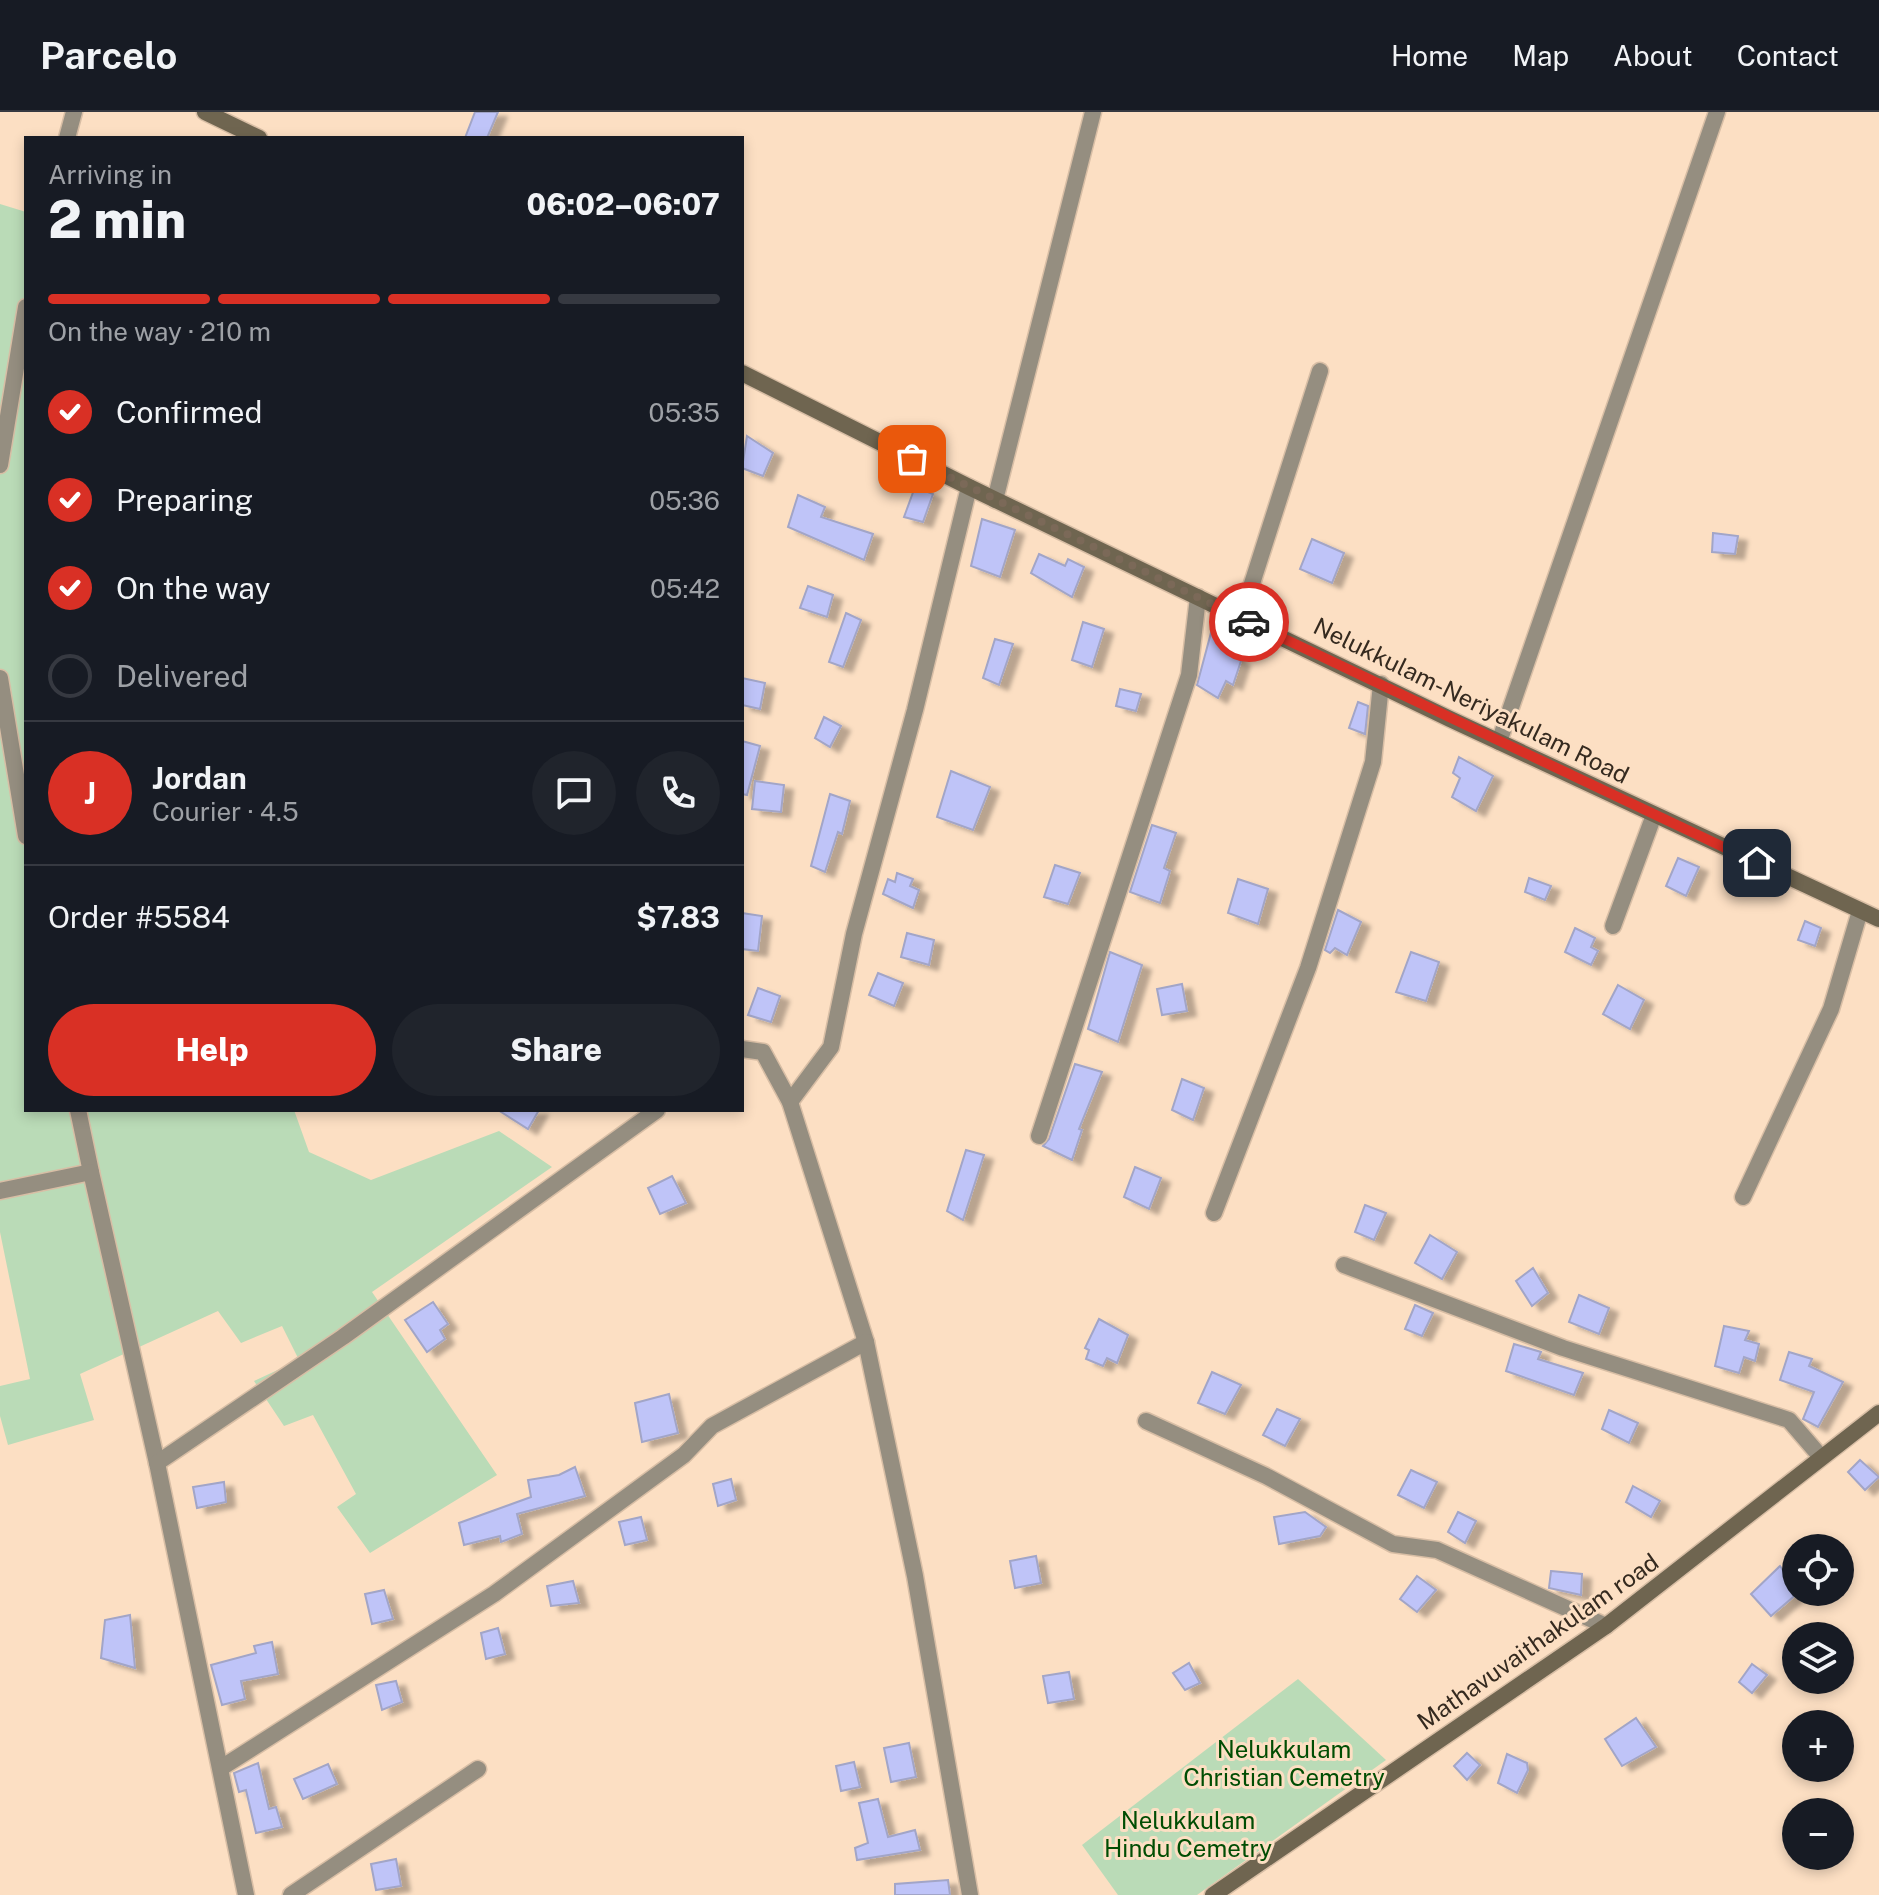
<!DOCTYPE html>
<meta charset="utf-8">
<style>
body{margin:0;font-family:"Public Sans",sans-serif;background:#20242c;color:#f1f3f6;height:100vh;display:flex;flex-direction:column;font-size:30px;white-space:nowrap}
*{box-sizing:border-box;margin:0}
p{font-size:26px;color:#9ea1a6}
.icon{flex:none;width:44px;height:44px;fill:none;stroke:currentColor;stroke-width:2;stroke-linecap:round;stroke-linejoin:round}
.map{position:relative;flex:1;overflow:hidden}
.details{position:absolute;left:24px;top:24px;width:720px;height:976px;display:flex;flex-direction:column;background:#171b24;border-radius:0px;box-shadow:0 4px 12px #0003}
.details>*{flex:none}
.fabs{position:absolute;left:1782px;top:1422px;display:grid;gap:16px}
.fabs a{display:grid;place-items:center;width:72px;height:72px;border-radius:50%;background:#171b24;box-shadow:0 4px 12px #0003;font-size:40px}
.pin{position:absolute;display:grid;place-items:center;width:68px;height:68px;color:#fff;margin:-34px;border-radius:16px;box-shadow:0 4px 12px #0006}
.courier{position:absolute;display:grid;place-items:center;width:80px;height:80px;margin:-40px;border:6px solid #d93025;border-radius:50%;background:#fff;color:#222;box-shadow:0 2px 10px #0007}
.headline em{font-style:normal;font-weight:800}
.headline div{display:flex;flex-direction:column-reverse}
.headline{display:flex;align-items:center;justify-content:space-between;height:136px;padding:0 24px}
h1{font-size:52px;font-weight:800;line-height:60px}
.bar{display:grid;grid-template-columns:repeat(4,1fr);gap:12px 8px;align-content:center;height:96px;padding:0 24px}
.bar i{height:10px;border-radius:6px;background:#363941}
.bar .on{background:#d93025}
.bar p{grid-column:span 4}
.line{display:flex;align-items:center;gap:20px;padding:0 24px;border-top:2px solid #363941}
.line div{flex:1}
.round{display:grid;place-items:center;flex:none;width:84px;height:84px;border-radius:42px;background:#20242c}
ol{padding:0 24px;list-style:none}
li{display:flex;align-items:center;gap:24px;height:88px}
li p{margin-inline-start:auto}
li .icon{padding:8px;border-radius:50%;background:#d93025;color:#fff;stroke-width:4}
li:last-child{color:#9ea1a6}
li i{width:44px;height:44px;border:4px solid #363941;border-radius:50%}
.action{display:flex;gap:16px;margin-top:auto;padding:16px 24px}
.action a{flex:1;height:92px;border-radius:48px;background:#d93025;color:#fff;font-size:32px;font-weight:800;line-height:92px;text-align:center}
.action a+a{background:#20242c;color:#f1f3f6}
header{display:flex;align-items:center;gap:48px;box-sizing:border-box;height:112px;padding:0 40px;background:#171b24;border-bottom:2px solid #363941}
header strong{font-size:38px}
nav{display:flex;gap:44px;margin-inline-start:auto;font-size:28px}
.map>svg:first-child{display:block}
</style>
<header>
<strong>Parcelo</strong>
<nav><a>Home</a><a>Map</a><a>About</a><a>Contact</a></nav>
</header>
<div class="map">
<svg width="1879" height="1783" viewBox="0 0 1879 1783">
<defs>
<filter id="shadow"><feDropShadow dx="9" dy="5" stdDeviation="2" flood-color="#0004"/></filter>
</defs>
<rect width="100%" height="100%" fill="#fcdfc3"/>
<g fill="#badbb7">
<polygon points="0,92 26,100 26,183 13,253 26,256 26,998 294,998 309,1040 371,1068 499,1019 552,1055 372,1180 497,1363 370,1441 337,1395 356,1382 313,1303 284,1314 254,1269 299,1248 282,1214 241,1231 218,1199 80,1262 94,1308 8,1333 0,1304 0,1274 30,1267 0,1120"/>
<polygon points="1298,1567 1386,1648 1197,1783 1118,1783 1082,1733"/>
</g>
<g fill="#bfc4f8" stroke="#a2a5c7" stroke-width="2" filter="url(#shadow)">
<polygon points="475,0 498,0 487,26 465,26"/>
<polygon points="747,324 773,341 763,364 742,356"/>
<polygon points="915,375 933,382 923,410 904,405"/>
<polygon points="798,383 825,395 821,405 873,422 864,448 788,415"/>
<polygon points="982,407 1015,418 1000,465 971,454"/>
<polygon points="1713,421 1738,424 1735,442 1712,440"/>
<polygon points="1312,427 1344,441 1332,471 1300,457"/>
<polygon points="1039,442 1065,454 1068,447 1084,455 1072,485 1031,461"/>
<polygon points="808,474 833,483 827,505 800,496"/>
<polygon points="846,501 861,508 843,555 829,550"/>
<polygon points="1083,510 1104,517 1092,555 1072,548"/>
<polygon points="1212,517 1241,530 1234,544 1241,549 1233,573 1226,569 1218,586 1197,573"/>
<polygon points="995,527 1013,532 999,573 983,566"/>
<polygon points="742,566 765,571 760,597 742,593"/>
<polygon points="1120,577 1141,582 1136,599 1116,594"/>
<polygon points="1358,590 1368,594 1365,622 1349,616"/>
<polygon points="824,605 841,614 830,635 815,626"/>
<polygon points="742,629 760,634 747,683 742,682"/>
<polygon points="1459,645 1493,664 1476,699 1452,685 1460,666 1453,661"/>
<polygon points="951,659 990,675 973,718 937,705"/>
<polygon points="755,669 784,673 781,700 752,697"/>
<polygon points="830,682 850,689 842,722 838,720 825,760 811,754"/>
<polygon points="1152,713 1176,721 1164,756 1170,759 1160,791 1130,780"/>
<polygon points="1678,746 1699,755 1686,784 1666,774"/>
<polygon points="1055,753 1080,761 1068,792 1044,785"/>
<polygon points="897,761 913,767 910,774 919,778 913,796 883,782 888,767 895,770"/>
<polygon points="1529,766 1551,774 1545,788 1525,780"/>
<polygon points="1238,767 1268,777 1258,812 1228,801"/>
<polygon points="1338,798 1361,810 1347,843 1335,836 1330,841 1325,838"/>
<polygon points="742,801 762,804 758,839 742,837"/>
<polygon points="1805,809 1821,816 1815,834 1798,828"/>
<polygon points="1575,816 1595,826 1591,835 1598,839 1591,853 1565,840"/>
<polygon points="907,821 934,828 929,853 901,845"/>
<polygon points="1110,840 1142,853 1118,930 1088,917"/>
<polygon points="1411,840 1439,850 1426,889 1396,880"/>
<polygon points="878,861 903,871 894,894 869,883"/>
<polygon points="1182,872 1187,899 1162,903 1157,877"/>
<polygon points="1618,873 1644,888 1630,917 1603,902"/>
<polygon points="758,876 780,884 771,910 748,903"/>
<polygon points="1075,952 1102,960 1079,1017 1082,1018 1072,1048 1043,1034 1049,1027"/>
<polygon points="1182,967 1204,976 1193,1008 1172,998"/>
<polygon points="498,998 539,998 528,1017"/>
<polygon points="966,1038 984,1043 963,1108 947,1099"/>
<polygon points="1135,1055 1161,1066 1149,1097 1124,1085"/>
<polygon points="672,1064 686,1091 660,1102 648,1076"/>
<polygon points="1365,1093 1386,1101 1374,1128 1355,1120"/>
<polygon points="1430,1123 1457,1140 1442,1167 1415,1151"/>
<polygon points="1533,1156 1548,1181 1532,1194 1516,1169"/>
<polygon points="1579,1183 1609,1196 1599,1222 1569,1210"/>
<polygon points="433,1190 448,1212 440,1218 445,1227 427,1240 405,1208"/>
<polygon points="1415,1193 1433,1201 1422,1224 1405,1217"/>
<polygon points="1099,1207 1128,1223 1117,1251 1107,1246 1103,1254 1086,1247 1089,1238 1085,1236"/>
<polygon points="1724,1214 1749,1219 1745,1228 1759,1232 1755,1249 1744,1245 1739,1261 1715,1254"/>
<polygon points="1514,1232 1541,1240 1538,1247 1583,1261 1574,1283 1506,1259"/>
<polygon points="1789,1240 1812,1247 1809,1254 1843,1270 1818,1315 1803,1307 1814,1280 1780,1268"/>
<polygon points="1212,1260 1241,1273 1225,1302 1198,1291"/>
<polygon points="669,1282 678,1321 642,1330 635,1291"/>
<polygon points="1277,1297 1300,1307 1285,1334 1263,1323"/>
<polygon points="1609,1298 1638,1311 1629,1331 1602,1317"/>
<polygon points="1860,1348 1879,1365 1865,1378 1848,1360"/>
<polygon points="575,1355 585,1384 517,1402 522,1422 501,1430 500,1424 464,1433 459,1411 531,1385 528,1368 559,1363"/>
<polygon points="1411,1358 1437,1370 1424,1396 1398,1383"/>
<polygon points="731,1367 736,1388 718,1394 713,1372"/>
<polygon points="224,1370 226,1390 197,1396 193,1375"/>
<polygon points="1633,1374 1660,1389 1651,1405 1626,1390"/>
<polygon points="1305,1400 1326,1415 1320,1424 1279,1432 1274,1405"/>
<polygon points="1458,1400 1476,1409 1465,1431 1448,1420"/>
<polygon points="641,1405 647,1428 625,1433 619,1410"/>
<polygon points="1036,1444 1041,1471 1015,1476 1010,1449"/>
<polygon points="1780,1454 1799,1480 1771,1504 1751,1482"/>
<polygon points="1551,1459 1582,1462 1581,1483 1549,1476"/>
<polygon points="1417,1464 1436,1478 1417,1500 1400,1487"/>
<polygon points="573,1469 579,1491 551,1494 547,1474"/>
<polygon points="384,1478 393,1507 372,1512 365,1482"/>
<polygon points="130,1503 135,1556 101,1546 105,1508"/>
<polygon points="498,1516 505,1542 486,1547 481,1521"/>
<polygon points="272,1530 278,1562 241,1569 245,1587 222,1593 211,1553 256,1541 254,1534"/>
<polygon points="1189,1551 1200,1571 1185,1578 1173,1561"/>
<polygon points="1752,1552 1767,1563 1752,1581 1739,1570"/>
<polygon points="1069,1560 1074,1587 1048,1591 1043,1564"/>
<polygon points="396,1569 402,1590 382,1598 376,1573"/>
<polygon points="1636,1606 1656,1635 1622,1654 1605,1627"/>
<polygon points="909,1631 916,1665 891,1670 884,1636"/>
<polygon points="1467,1641 1480,1653 1467,1668 1454,1654"/>
<polygon points="1507,1642 1527,1651 1528,1658 1517,1681 1498,1671"/>
<polygon points="854,1650 860,1675 841,1679 836,1654"/>
<polygon points="258,1651 269,1697 276,1695 282,1715 256,1721 246,1678 239,1680 234,1661"/>
<polygon points="328,1652 337,1672 303,1687 294,1667"/>
<polygon points="878,1687 888,1725 915,1718 920,1738 857,1748 855,1736 868,1731 859,1691"/>
<polygon points="396,1747 401,1774 376,1778 371,1752"/>
<polygon points="948,1768 950,1783 895,1783 895,1772"/>
</g>
<g fill="none" stroke-linecap="round" stroke-linejoin="round">
<defs>
<g id="street">
<polyline points="67,26 74,0"/>
<polyline points="0,353 26,195"/>
<polyline points="995,388 1093,0"/>
<polyline points="1241,506 1320,259"/>
<polyline points="0,566 26,724"/>
<polyline points="1499,630 1717,0"/>
<polyline points="1613,814 1654,703"/>
<polyline points="742,937 763,940 790,990 866,1230 915,1464 970,1783"/>
<polyline points="790,990 831,935 854,822 915,598 969,375"/>
<polyline points="78,998 91,1060"/>
<polyline points="1039,1024 1189,563 1198,485"/>
<polyline points="0,1079 91,1060 157,1351 246,1783"/>
<polyline points="1743,1085 1831,897 1860,799"/>
<polyline points="1214,1101 1308,856 1373,650 1381,572"/>
<polyline points="1344,1153 1563,1236 1789,1308 1820,1344"/>
<polyline points="1146,1309 1266,1364 1393,1432 1437,1438 1606,1514"/>
<polyline points="157,1351 343,1225 657,998"/>
<polyline points="221,1656 494,1482 684,1343 712,1314 866,1230"/>
<polyline points="291,1783 478,1657"/>
</g>
<g id="secondary">
<polyline points="205,0 259,26"/>
<polyline points="742,261 969,375 1450,607 1879,807"/>
<polyline points="1213,1783 1606,1514 1879,1301"/>
</g>
</defs>
<use href="#street" stroke="#d8bea5" stroke-width="19"/>
<use href="#secondary" stroke="#d8bea5" stroke-width="19"/>
<use href="#street" stroke="#958e80" stroke-width="16"/>
<use href="#secondary" stroke="#6f6550" stroke-width="16"/>
</g>
<g fill="none" stroke-linecap="round" stroke-linejoin="round">
<polyline stroke="#7b6958" stroke-width="8" stroke-dasharray="0 14.4" points="912,347 1249,510"/>
<polyline stroke="#d93025" stroke-width="10" points="1249,510 1757,751"/>
</g>
<g text-anchor="middle" stroke-width="6" stroke-linejoin="round" paint-order="stroke">
<g font-size="24" fill="#352a1f" stroke="#fcdfc3">
<text transform="translate(1471 589) rotate(26)" y="8">Nelukkulam-Neriyakulam Road</text>
<text transform="translate(1538 1530) rotate(-35)" y="8">Mathavuvaithakulam road</text>
</g>
<g font-size="24" fill="#004d03" stroke="#fcdfc3">
<text x="1284" y="1646">Nelukkulam<tspan x="1284" dy="28">Christian Cemetry</tspan></text>
<text x="1188" y="1717">Nelukkulam<tspan x="1188" dy="28">Hindu Cemetry</tspan></text>
</g>
</g>
</svg>
<div class="fabs">
<a><svg class="icon" aria-label="locate" viewBox="0 0 24 24"><circle cx="12" cy="12" r="6"/><path d="M12 2v4M12 18v4M2 12h4M18 12h4"/></svg></a>
<a><svg class="icon" aria-label="layers" viewBox="0 0 24 24"><path d="M12 4l9 5-9 5-9-5zM3 14l9 5 9-5"/></svg></a>
<a>+</a>
<a>−</a>
</div>
<div class="pin" style="left:912px;top:347px;background:#ea580c"><svg class="icon" aria-label="bag" viewBox="0 0 24 24"><path d="M5 8h14l-1 12H6zM9 8a3 3 0 0 1 6 0"/></svg></div>
<div class="pin" style="left:1757px;top:751px;background:#1f2937"><svg class="icon" aria-label="home" viewBox="0 0 24 24"><path d="M3 11l9-7 9 7M6 9v11h12V9"/></svg></div>
<div class="courier" style="left:1249px;top:510px"><svg class="icon" aria-label="car" viewBox="0 0 24 24"><path d="M5 17H2v-5l4-1 3-4h7l3 4 3 1v5h-3M9 17h6M6 11h13"/><circle cx="7" cy="17" r="2"/><circle cx="17" cy="17" r="2"/></svg></div>
<section class="details">
<div class="headline"><div><h1>2 min</h1><p>Arriving in</p></div><em>06:02–06:07</em></div>
<div class="bar"><i class="on"></i><i class="on"></i><i class="on"></i><i></i><p>On the way · 210 m</p></div>
<ol>
<li><svg class="icon" aria-label="check" viewBox="0 0 24 24"><path d="M5 12l5 5 9-10"/></svg>Confirmed<p>05:35</p></li>
<li><svg class="icon" aria-label="check" viewBox="0 0 24 24"><path d="M5 12l5 5 9-10"/></svg>Preparing<p>05:36</p></li>
<li><svg class="icon" aria-label="check" viewBox="0 0 24 24"><path d="M5 12l5 5 9-10"/></svg>On the way<p>05:42</p></li>
<li><i></i>Delivered</li>
</ol>
<div class="line" style="height:144px"><b class="round" style="background:#d93025;color:#fff">J</b><div><b>Jordan</b><p>Courier · 4.5</p></div><a class="round"><svg class="icon" aria-label="chat" viewBox="0 0 24 24"><path d="M4 5h16v11H9l-5 4z"/></svg></a><a class="round"><svg class="icon" aria-label="phone" viewBox="0 0 24 24"><path d="M5 4h4l2 5-3 2q2 4 5 5l2-3 5 2v4C11 20 4 13 5 4z"/></svg></a></div>
<div class="line" style="height:104px"><div>Order #5584</div><b>$7.83</b></div>
<div class="action"><a>Help</a><a>Share</a></div>
</section>
</div>
